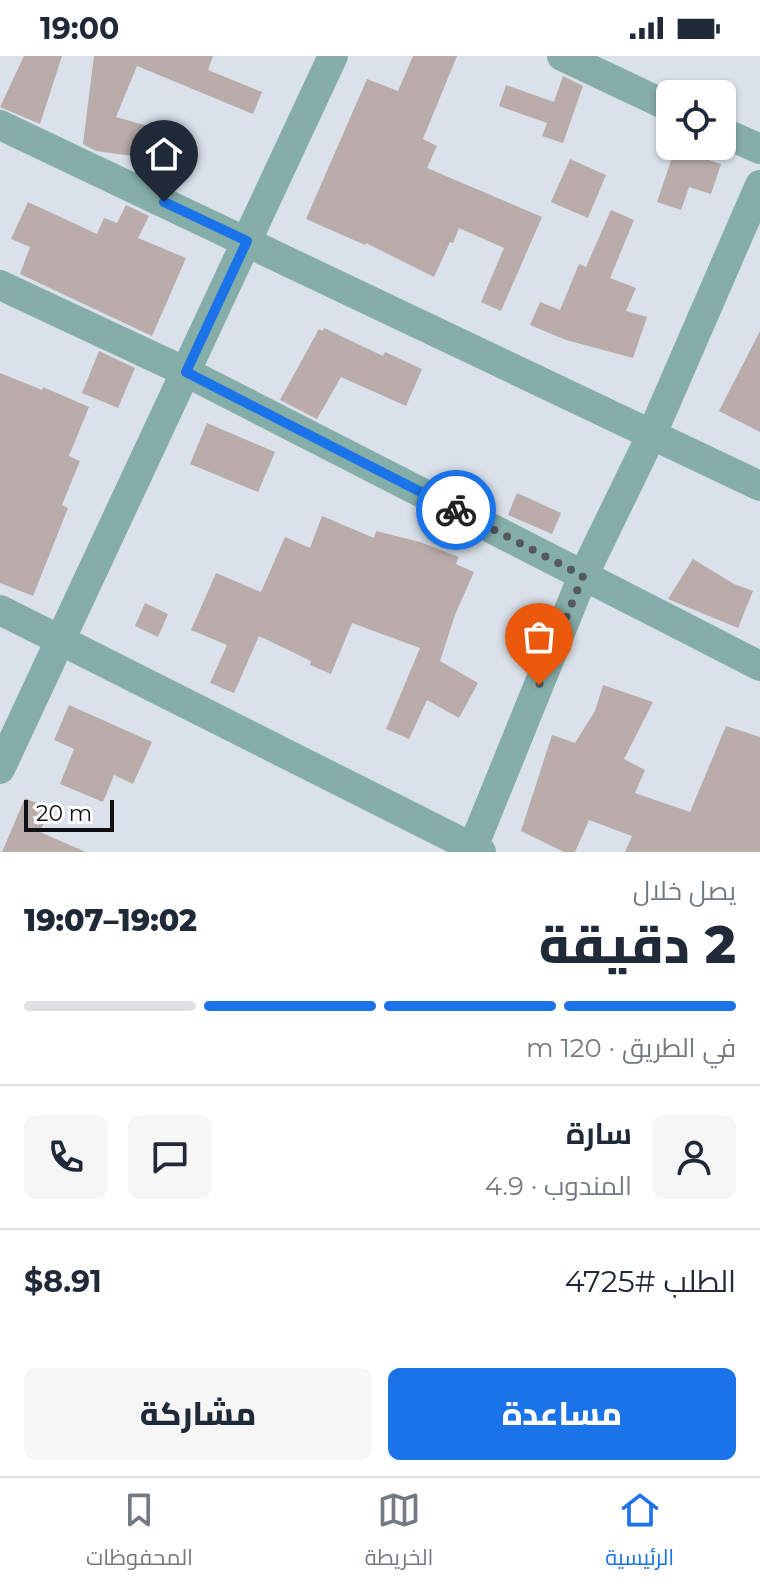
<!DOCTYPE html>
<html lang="ar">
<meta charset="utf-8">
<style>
body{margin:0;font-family:Montserrat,Cairo,sans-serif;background:#f6f6f7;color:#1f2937;direction:rtl;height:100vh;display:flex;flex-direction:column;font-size:30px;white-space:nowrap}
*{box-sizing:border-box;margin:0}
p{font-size:26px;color:#747a83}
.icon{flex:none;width:44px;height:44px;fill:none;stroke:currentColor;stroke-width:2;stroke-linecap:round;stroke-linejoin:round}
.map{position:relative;height:796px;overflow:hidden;direction:ltr}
.panel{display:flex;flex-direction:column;background:#fff;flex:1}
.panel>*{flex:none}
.fabs{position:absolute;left:656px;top:24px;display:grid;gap:16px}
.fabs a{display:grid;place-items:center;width:80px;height:80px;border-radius:12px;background:#fff;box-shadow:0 2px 6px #0004;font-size:40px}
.scale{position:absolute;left:24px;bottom:20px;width:90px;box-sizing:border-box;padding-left:8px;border:4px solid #0e1013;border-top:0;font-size:22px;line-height:28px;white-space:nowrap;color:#0e1013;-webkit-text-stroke:6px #fff;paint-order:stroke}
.pin{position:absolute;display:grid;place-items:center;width:68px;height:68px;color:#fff;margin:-82px -34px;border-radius:50% 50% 50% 0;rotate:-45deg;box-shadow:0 0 8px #0007}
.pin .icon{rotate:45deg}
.courier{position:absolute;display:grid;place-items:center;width:80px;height:80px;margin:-40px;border:6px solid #1a73e8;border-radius:50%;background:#fff;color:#222;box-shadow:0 2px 10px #0007}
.overview em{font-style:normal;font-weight:800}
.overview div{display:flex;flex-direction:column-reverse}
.overview{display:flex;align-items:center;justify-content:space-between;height:136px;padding:0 24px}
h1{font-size:52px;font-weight:800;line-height:60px}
.bar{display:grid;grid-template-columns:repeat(4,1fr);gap:12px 8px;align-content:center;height:96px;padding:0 24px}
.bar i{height:10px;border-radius:6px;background:#e0e1e3}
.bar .active{background:#1a73e8}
.bar p{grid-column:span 4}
.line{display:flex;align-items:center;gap:20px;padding:0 24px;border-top:2px solid #e0e1e3}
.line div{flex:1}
.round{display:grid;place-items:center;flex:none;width:84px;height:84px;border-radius:12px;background:#f6f6f7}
.primary-button{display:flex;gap:16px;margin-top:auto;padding:16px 24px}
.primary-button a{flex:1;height:92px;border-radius:12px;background:#1a73e8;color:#fff;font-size:32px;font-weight:800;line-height:92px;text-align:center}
.primary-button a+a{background:#f6f6f7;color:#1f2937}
.status{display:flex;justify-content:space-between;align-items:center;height:56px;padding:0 40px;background:#fff;direction:ltr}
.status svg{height:22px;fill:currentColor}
.menu{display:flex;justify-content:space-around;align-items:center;height:112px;border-top:2px solid #e0e1e3;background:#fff;font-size:22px;color:#747a83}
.menu a{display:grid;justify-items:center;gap:4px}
.menu .active{color:#1a73e8}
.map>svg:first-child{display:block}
</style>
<div class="status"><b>19:00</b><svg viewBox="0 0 49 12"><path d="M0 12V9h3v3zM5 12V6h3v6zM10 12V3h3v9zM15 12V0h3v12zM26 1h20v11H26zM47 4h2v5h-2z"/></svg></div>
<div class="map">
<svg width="760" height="796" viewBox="0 0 760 796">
<rect width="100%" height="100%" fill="#dae1ea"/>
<g fill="#b9acab">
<polygon points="24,0 62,0 40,68 0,51"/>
<polygon points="94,0 213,0 208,14 262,36 253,58 137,10 116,61 162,74 196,89 176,133 141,116 147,102 96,95 83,88"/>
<polygon points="413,0 457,0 423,83 437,90 427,112 542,161 501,255 481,246 504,192 459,172 453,187 450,186 434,221 366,187 365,189 306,163 367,23 398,35"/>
<polygon points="563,20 583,30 563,87 542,80 547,67 499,50 506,29 554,46"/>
<polygon points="675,93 721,108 711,138 689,131 681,154 657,146"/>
<polygon points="570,103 606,119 588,162 551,146"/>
<polygon points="28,146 97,178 104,162 117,167 126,149 149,160 138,182 186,202 152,280 20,218 30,191 11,183"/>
<polygon points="611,154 634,164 610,222 636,232 626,255 647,261 633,302 566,284 530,269 540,246 560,254 579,208 586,211"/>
<polygon points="324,272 383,300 385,296 422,313 406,350 341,321 317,363 280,344 319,273 323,275"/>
<polygon points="760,275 760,376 719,355"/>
<polygon points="99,295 135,312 118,352 82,337"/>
<polygon points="0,317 42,334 43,331 89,351 69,400 80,405 62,449 68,452 33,540 0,527"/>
<polygon points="207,367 275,396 258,436 190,408"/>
<polygon points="517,437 561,457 552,478 508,459"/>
<polygon points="322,460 374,482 376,475 420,486 459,501 456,508 474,516 455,559 440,605 478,627 459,662 427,644 409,683 386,673 420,592 352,567 331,618 310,609 311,605 259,580 234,637 210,627 227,589 191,574 216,517 261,536 285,481 310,492"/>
<polygon points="693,503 734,528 753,535 738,572 668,543"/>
<polygon points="145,547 168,558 158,581 135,570"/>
<polygon points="603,629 653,646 624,703 645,714 635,737 690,756 726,670 760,681 760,796 625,796 632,780 589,764 575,796 564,796 521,775 552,679 575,687 595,655"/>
<polygon points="69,649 152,686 133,728 114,719 103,746 60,728 74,693 54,684"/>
<polygon points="25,742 50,753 40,776 86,796 2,796"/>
</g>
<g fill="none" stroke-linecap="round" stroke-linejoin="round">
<g stroke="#85aea8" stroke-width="30">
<polyline points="562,0 670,51"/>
<polyline points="0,69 760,430"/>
<polyline points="722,76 760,93"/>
<polyline points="0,229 186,316 760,610"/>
<polyline points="0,554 481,796"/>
<polyline points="0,713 333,0"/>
<polyline points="471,796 583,520 651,380 760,129"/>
</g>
</g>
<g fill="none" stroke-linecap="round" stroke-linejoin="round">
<polyline stroke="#55595e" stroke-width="8" stroke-dasharray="0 14.4" points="456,454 583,520 539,629"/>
<polyline stroke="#1a73e8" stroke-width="10" points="164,146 247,185 186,316 456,454"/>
</g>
</svg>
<div class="fabs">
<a><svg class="icon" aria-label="locate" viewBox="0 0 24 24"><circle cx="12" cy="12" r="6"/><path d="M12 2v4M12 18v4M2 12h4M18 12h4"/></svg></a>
</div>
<div class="scale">20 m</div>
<div class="pin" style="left:539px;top:629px;background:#ea580c"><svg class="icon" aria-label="bag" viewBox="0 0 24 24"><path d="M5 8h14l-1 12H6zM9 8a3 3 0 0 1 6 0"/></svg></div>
<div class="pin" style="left:164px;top:146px;background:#1f2937"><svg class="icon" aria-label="home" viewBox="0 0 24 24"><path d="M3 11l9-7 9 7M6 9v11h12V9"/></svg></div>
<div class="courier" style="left:456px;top:454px"><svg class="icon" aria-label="bike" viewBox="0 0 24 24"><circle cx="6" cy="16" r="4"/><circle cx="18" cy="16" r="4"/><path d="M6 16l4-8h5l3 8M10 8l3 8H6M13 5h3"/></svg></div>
</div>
<section class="panel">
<div class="overview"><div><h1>2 دقيقة</h1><p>يصل خلال</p></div><em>19:02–19:07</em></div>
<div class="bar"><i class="active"></i><i class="active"></i><i class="active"></i><i></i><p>في الطريق · 120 m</p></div>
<div class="line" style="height:144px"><a class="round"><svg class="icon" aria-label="person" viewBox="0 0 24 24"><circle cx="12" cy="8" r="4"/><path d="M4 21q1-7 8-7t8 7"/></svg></a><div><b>سارة</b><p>المندوب · 4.9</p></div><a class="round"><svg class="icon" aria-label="chat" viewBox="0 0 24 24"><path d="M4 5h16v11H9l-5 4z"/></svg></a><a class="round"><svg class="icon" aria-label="phone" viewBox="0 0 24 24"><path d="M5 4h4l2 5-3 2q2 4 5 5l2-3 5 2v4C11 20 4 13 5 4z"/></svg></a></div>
<div class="line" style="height:104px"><div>الطلب #4725</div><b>$8.91</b></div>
<div class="primary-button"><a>مساعدة</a><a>مشاركة</a></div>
</section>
<nav class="menu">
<a class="active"><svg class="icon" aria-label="home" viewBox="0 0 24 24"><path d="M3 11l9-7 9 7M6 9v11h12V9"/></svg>الرئيسية</a>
<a><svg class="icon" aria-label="map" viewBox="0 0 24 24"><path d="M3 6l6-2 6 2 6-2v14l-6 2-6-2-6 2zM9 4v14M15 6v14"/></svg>الخريطة</a>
<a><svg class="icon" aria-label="saved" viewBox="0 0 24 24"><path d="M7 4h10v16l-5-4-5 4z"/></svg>المحفوظات</a>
</nav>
